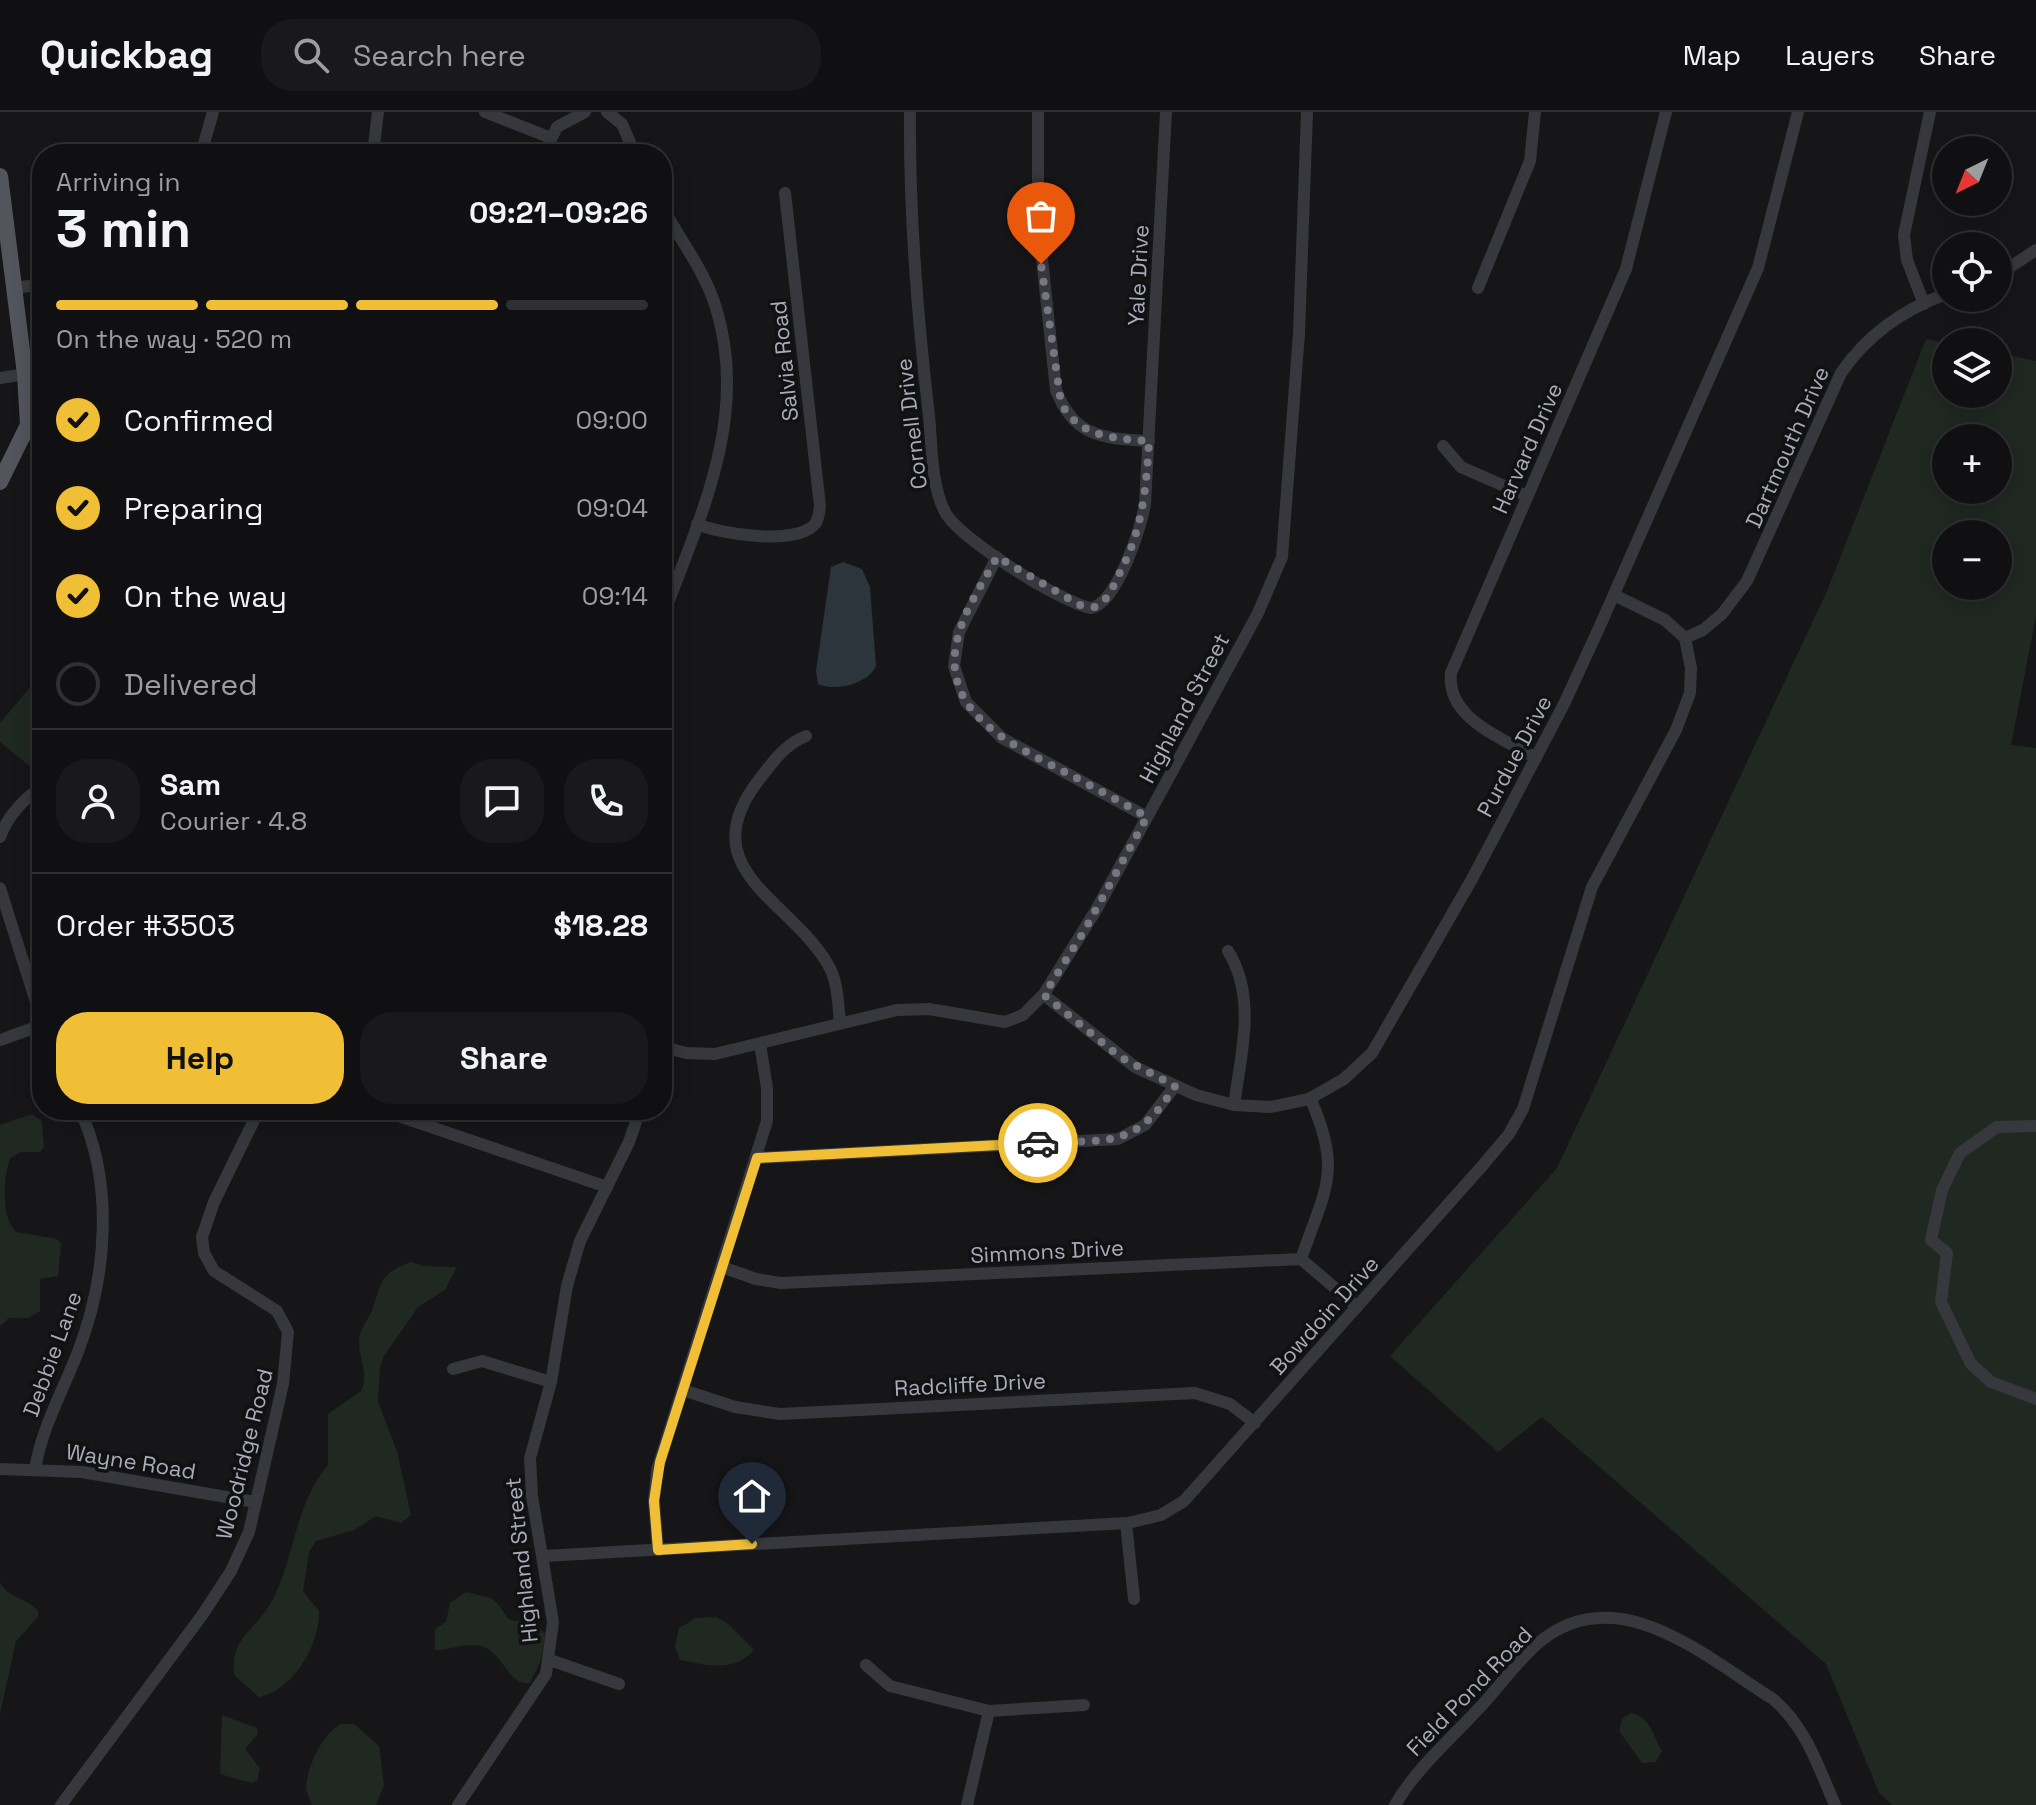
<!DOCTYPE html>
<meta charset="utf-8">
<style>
body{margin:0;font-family:"Space Grotesk",sans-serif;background:#19191b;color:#f1f3f6;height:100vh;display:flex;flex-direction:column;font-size:30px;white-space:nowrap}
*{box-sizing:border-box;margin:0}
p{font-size:26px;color:#9c9d9f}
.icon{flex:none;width:44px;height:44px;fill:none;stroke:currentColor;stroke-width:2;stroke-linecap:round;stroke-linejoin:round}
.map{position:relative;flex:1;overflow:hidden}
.panel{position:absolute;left:32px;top:32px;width:640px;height:976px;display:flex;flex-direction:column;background:#101012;border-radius:32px;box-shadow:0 4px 20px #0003,0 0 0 2px #303032}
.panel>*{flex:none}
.needle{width:52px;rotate:223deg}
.fabs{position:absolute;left:1932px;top:24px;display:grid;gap:16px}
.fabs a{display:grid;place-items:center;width:80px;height:80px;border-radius:50%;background:#101012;box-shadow:0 4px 20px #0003,0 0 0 2px #303032;font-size:40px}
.pin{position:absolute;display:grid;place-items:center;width:68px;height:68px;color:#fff;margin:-82px -34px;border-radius:50% 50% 50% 0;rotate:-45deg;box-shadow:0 0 8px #0007}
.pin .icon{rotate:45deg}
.courier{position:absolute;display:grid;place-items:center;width:80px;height:80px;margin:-40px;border:6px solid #f0bf36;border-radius:50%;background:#fff;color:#222;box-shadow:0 2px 10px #0007}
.headline em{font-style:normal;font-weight:600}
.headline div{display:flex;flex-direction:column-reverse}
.headline{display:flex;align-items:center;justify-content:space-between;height:136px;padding:0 24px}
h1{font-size:52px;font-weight:600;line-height:60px}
.bar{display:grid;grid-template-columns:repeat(4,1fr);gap:12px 8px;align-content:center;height:96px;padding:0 24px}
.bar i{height:10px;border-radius:6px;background:#303032}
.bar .on{background:#f0bf36}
.bar p{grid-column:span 4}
.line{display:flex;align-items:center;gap:20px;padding:0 24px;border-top:2px solid #303032}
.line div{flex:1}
.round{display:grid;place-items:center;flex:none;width:84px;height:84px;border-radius:32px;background:#19191b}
ol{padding:0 24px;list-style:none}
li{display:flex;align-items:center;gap:24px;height:88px}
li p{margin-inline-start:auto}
li .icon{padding:8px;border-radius:50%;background:#f0bf36;color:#111;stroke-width:4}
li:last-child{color:#9c9d9f}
li i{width:44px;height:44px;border:4px solid #303032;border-radius:50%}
.button{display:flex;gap:16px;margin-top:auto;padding:16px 24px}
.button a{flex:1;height:92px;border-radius:32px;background:#f0bf36;color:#111;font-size:32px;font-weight:600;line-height:92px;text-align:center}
.button a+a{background:#19191b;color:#f1f3f6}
header{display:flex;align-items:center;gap:48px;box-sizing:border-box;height:112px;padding:0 40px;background:#101012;border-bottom:2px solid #303032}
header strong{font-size:38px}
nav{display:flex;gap:44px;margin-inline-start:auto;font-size:28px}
.search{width:560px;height:72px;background:#19191b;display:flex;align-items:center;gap:20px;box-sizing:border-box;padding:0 28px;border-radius:32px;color:#9c9d9f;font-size:30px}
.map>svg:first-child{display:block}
</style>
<header>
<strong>Quickbag</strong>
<div class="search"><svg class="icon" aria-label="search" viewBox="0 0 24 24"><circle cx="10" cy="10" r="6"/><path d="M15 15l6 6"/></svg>Search here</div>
<nav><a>Map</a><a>Layers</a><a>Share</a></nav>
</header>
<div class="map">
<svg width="2036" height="1693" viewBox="0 0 2036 1693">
<rect width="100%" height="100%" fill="#161618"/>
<g fill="#202822" fill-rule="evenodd">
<path d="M 1926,227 L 1946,231 L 1946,282 L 1998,282 L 1998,241 L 2036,249 L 2036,504 L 2011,633 L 2036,636 L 2036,1693 L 1892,1693 L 1879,1681 L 1826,1552 L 1542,1305 L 1498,1340 L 1390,1244 L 1557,1056 L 1827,479 ZM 1946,326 L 1998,326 L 1998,378 L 1946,378 ZM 1946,422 L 1998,422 L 1998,474 L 1946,474 Z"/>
<polygon points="42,561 42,653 37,660 0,630 0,611"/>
<path d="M 32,1002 L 42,1009 L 44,1035 L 40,1040 L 21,1040 L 10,1046 C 4,1065 0,1104 16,1120 L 56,1127 L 61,1131 L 58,1164 L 40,1167 L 40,1199 L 29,1206 L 9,1206 L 0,1214 L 0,1013 Z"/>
<path d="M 411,1150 L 423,1154 L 457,1155 L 445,1178 L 418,1195 L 384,1244 L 380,1257 L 378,1290 L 397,1339 L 411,1403 L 401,1411 L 376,1404 L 354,1418 L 316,1429 L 309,1440 L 303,1479 L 319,1499 C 320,1532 294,1578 259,1585 L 235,1564 C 227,1528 258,1516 272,1489 C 295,1445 295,1391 328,1353 L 328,1302 L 361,1279 C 369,1261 359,1248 359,1230 C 359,1218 366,1211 371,1201 C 382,1173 377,1162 411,1150 Z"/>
<path d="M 0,1471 C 10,1487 26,1485 38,1499 L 38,1505 L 16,1529 L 0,1602 Z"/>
<path d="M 466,1480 L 491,1486 C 512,1502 498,1512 531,1508 L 545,1522 L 541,1548 L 530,1571 C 509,1573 503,1544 486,1536 C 471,1528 452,1538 435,1538 L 435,1517 L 446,1510 L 450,1491 Z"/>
<path d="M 716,1505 L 727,1511 L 754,1538 C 733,1561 707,1553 680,1548 L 675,1535 L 679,1516 L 696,1506 Z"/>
<path d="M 1631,1601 C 1651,1604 1653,1625 1662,1639 L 1656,1650 L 1642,1651 L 1619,1619 L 1622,1607 Z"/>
<polygon points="222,1603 257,1616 258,1622 245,1637 260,1656 257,1669 251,1671 220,1662"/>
<path d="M 341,1612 L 354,1612 L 379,1634 L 384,1673 L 376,1693 L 312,1693 C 310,1687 306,1680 306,1674 C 308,1653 323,1621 341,1612 Z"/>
</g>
<path fill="#2c343c" d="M 843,450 L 862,457 L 870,475 L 876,554 C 868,572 835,580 818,572 L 816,559 L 831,455 Z"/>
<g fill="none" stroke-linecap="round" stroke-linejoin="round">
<g stroke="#37383d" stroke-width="12">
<polyline points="485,0 551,26"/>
<polyline points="607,0 622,12 635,42"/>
<path d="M 910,0 C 909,104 917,201 929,304 C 932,334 931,373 945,400 C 959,427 1062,491 1091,496 C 1117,491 1141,416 1145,392 L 1166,0"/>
<path d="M 1038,0 L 1038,109 L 1056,278 C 1074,326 1104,326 1149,329"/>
<polyline points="201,42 213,0"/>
<polyline points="373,42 378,0"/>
<polyline points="544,42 557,15 585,0"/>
<path d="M 662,94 C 680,128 705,159 716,196 C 750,305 699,407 662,507"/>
<polyline points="1998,163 2036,138"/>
<polyline points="15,176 42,172"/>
<polyline points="1478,176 1530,49 1535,0"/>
<polyline points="1924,192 1907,148 1904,123 1930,0"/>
<polyline points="0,266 25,262"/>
<polyline points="28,313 42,340"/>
<polyline points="1443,334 1461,355 1527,384"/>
<path d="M 697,412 C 720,422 797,434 815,412 C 819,407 819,400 820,394 L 785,81"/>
<polyline points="997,445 959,520 954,554 966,590 1002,626 1147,705"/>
<path d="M 1685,526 L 1703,518 L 1722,502 L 1747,469 L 1841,261 C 1867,223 1902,198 1946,182"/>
<path d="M 806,624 C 784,633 773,650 758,669 C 691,757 789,787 827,851 C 838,868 838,891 840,911"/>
<path d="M 1536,646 C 1503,626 1446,607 1451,561 L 1626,157 L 1666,0"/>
<path d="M 0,725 C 7,705 24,686 42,675"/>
<polyline points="0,776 42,909"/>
<path d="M 1228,839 C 1257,886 1241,942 1234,993"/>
<polyline points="1044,883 1135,955 1196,983 1234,993 1270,995 1309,987 1344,967 1372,941 1472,767 1564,592 1599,516 1758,156 1798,0"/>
<polyline points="0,928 42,913"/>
<polyline points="662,939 664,935 686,941 715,942 897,898 929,897 1005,910 1023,903 1044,882 1096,798 1162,678 1258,501 1282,445 1299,221 1307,0"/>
<polyline points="381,998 607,1075"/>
<polyline points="2036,1014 1997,1015 1960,1041 1942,1078 1931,1128 1947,1141 1941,1190 1971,1252 1991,1270 2036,1287"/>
<polyline points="757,1046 1118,1027 1145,1013 1175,974"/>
<path d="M 1301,1147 C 1325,1077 1343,1059 1310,986"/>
<polyline points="722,1155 756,1167 781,1171 1301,1147 1357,1195"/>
<polyline points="453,1257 482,1249 551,1270"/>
<polyline points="683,1278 735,1295 780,1302 1195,1281 1230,1292 1255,1311"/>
<polyline points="0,1357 82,1360 255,1390"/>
<path d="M 35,1357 C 42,1315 64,1277 79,1237 C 107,1163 114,1071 80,998"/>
<polyline points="1126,1411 1134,1487"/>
<polyline points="658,1438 654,1389 657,1358 767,1009 767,976 760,932"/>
<polyline points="544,1444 1128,1411 1161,1403 1184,1389 1483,1053 1509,1022 1523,997 1592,775 1676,618 1690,581 1691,556 1685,526 1665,508 1614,483"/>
<polyline points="550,1548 619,1572"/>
<polyline points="866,1553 890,1574 989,1599 1084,1593"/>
<polyline points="61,1693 203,1502 231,1459 249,1420 283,1272 288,1220 277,1199 214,1159 204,1141 202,1125 214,1090 259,998"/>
<polyline points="458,1693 546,1562 553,1510 532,1384 530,1346 551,1270 567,1174 580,1129 629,1030 640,998"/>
<polyline points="967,1693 989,1599"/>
<path d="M 1395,1693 C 1417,1655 1454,1624 1484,1591 C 1501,1572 1518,1549 1537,1532 C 1616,1464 1704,1544 1773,1587 C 1806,1615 1818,1654 1835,1693"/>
</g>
<polyline stroke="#53555c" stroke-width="16" points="0,64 25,262 28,313 0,370"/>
</g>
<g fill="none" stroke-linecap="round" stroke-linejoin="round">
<path stroke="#757880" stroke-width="8" stroke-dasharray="0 14.4" d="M 1038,1031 C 1106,1027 1135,1039 1175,974 L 1120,945 L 1044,883 L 1083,821 L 1147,705 C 1119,689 1090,673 1061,658 C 1011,632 944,602 956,534 C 961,502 982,473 997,445 L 1080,493 L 1095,495 C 1107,489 1112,478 1117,466 C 1142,421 1146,380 1149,329 C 1113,326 1080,326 1061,291 L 1041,152"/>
<polyline stroke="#f0bf36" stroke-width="10" points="752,1432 658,1438 654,1389 660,1350 757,1046 1038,1031"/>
</g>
<g text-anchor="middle" stroke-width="7" stroke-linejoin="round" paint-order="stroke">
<g font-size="22" fill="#a8acb8" stroke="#111113">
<text transform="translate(1138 163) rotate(-87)" y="8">Yale Drive</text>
<text transform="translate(784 249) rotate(-96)" y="8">Salvia Road</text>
<text transform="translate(911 312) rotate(-97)" y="8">Cornell Drive</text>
<text transform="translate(1787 335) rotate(-66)" y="8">Dartmouth Drive</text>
<text transform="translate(1527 336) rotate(-66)" y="8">Harvard Drive</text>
<text transform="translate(1184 596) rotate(-62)" y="8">Highland Street</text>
<text transform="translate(1514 644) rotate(-62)" y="8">Purdue Drive</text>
<text transform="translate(1047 1139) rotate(-3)" y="8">Simmons Drive</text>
<text transform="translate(1324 1203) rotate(-48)" y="8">Bowdoin Drive</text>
<text transform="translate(52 1242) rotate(-70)" y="8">Debbie Lane</text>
<text transform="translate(970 1272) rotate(-3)" y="8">Radcliffe Drive</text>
<text transform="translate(244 1342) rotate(-76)" y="8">Woodridge Road</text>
<text transform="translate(131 1349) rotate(9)" y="8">Wayne Road</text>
<text transform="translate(521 1448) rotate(-96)" y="8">Highland Street</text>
<text transform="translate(1469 1579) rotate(-46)" y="8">Field Pond Road</text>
</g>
</g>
</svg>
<div class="fabs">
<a><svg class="needle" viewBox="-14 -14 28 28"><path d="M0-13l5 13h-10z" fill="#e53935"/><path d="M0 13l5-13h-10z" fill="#9c9d9f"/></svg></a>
<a><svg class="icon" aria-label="locate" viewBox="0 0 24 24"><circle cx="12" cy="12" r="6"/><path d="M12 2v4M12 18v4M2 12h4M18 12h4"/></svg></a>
<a><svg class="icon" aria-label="layers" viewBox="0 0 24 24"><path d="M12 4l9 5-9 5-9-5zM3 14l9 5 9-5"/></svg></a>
<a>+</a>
<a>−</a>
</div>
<div class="pin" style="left:1041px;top:152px;background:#ea580c"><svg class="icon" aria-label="bag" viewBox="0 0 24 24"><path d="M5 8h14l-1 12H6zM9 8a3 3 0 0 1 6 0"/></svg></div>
<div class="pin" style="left:752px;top:1432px;background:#1f2937"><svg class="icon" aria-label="home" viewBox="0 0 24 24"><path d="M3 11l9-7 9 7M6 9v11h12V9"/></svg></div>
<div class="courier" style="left:1038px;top:1031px"><svg class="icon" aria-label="car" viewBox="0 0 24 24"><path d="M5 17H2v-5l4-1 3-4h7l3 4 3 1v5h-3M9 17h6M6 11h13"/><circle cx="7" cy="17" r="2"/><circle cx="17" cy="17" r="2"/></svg></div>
<section class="panel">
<div class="headline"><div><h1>3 min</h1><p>Arriving in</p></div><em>09:21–09:26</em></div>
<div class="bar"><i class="on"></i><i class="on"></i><i class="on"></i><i></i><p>On the way · 520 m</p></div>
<ol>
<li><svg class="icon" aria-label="check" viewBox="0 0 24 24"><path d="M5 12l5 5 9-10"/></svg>Confirmed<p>09:00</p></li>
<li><svg class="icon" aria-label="check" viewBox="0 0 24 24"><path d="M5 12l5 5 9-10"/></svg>Preparing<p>09:04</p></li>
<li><svg class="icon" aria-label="check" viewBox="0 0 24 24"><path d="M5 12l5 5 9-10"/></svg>On the way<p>09:14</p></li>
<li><i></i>Delivered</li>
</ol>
<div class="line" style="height:144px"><a class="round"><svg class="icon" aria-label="person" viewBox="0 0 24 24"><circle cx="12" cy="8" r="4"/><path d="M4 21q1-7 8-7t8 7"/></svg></a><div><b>Sam</b><p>Courier · 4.8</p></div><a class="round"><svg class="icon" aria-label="chat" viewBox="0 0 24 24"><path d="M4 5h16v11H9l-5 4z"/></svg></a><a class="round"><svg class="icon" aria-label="phone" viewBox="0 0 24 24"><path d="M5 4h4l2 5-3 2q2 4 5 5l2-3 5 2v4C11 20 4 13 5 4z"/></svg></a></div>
<div class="line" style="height:104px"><div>Order #3503</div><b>$18.28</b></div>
<div class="button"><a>Help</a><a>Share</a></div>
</section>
</div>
